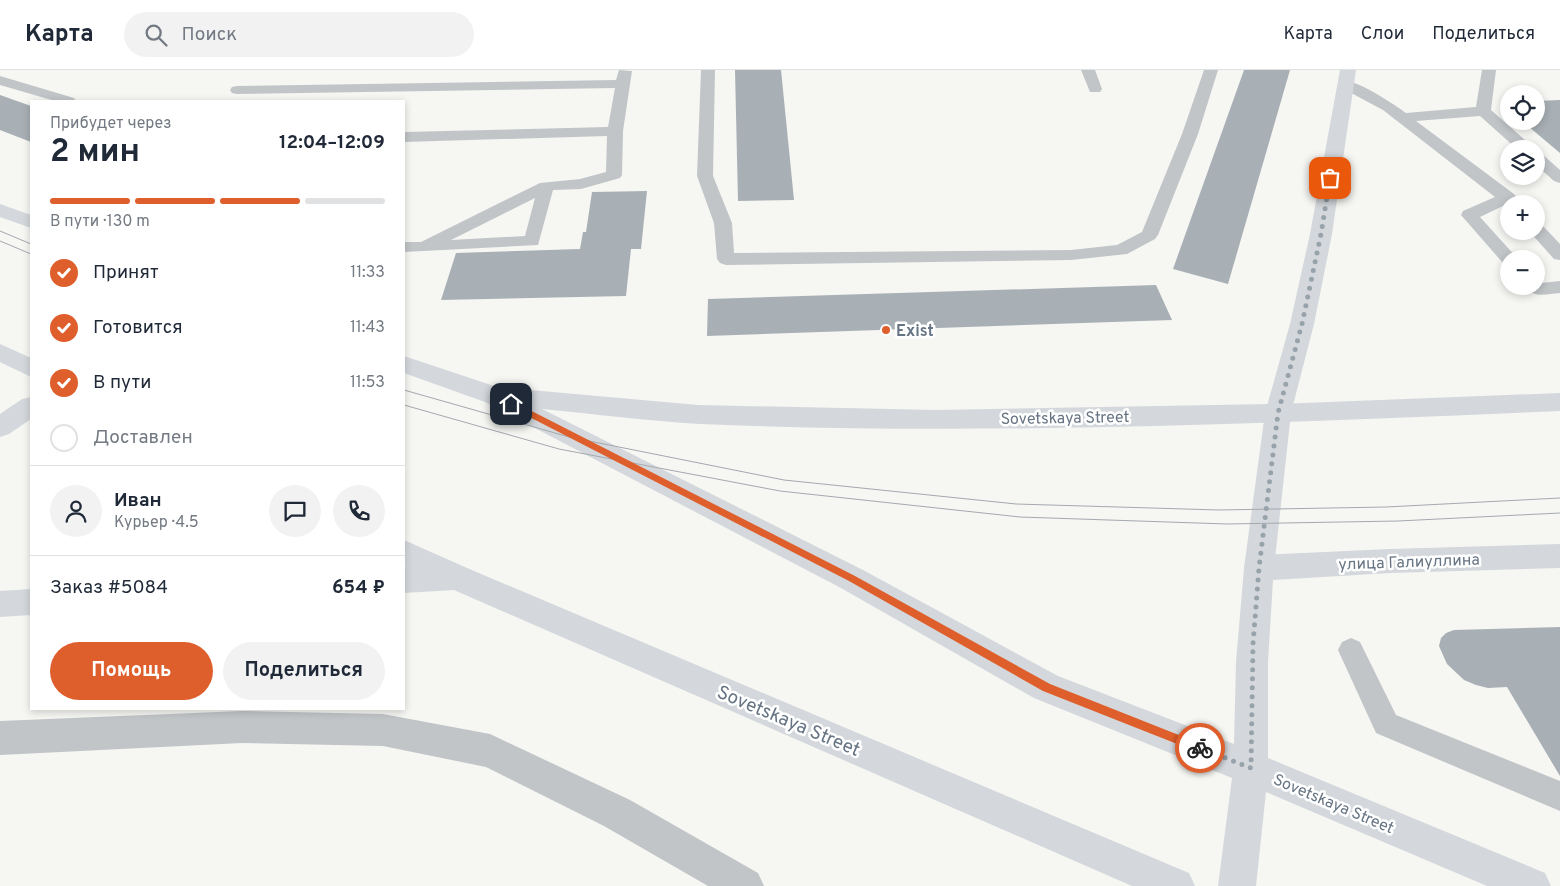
<!DOCTYPE html>
<html lang="ru">
<meta charset="utf-8">
<style>
body{margin:0;font-family:Overpass,sans-serif;background:#f2f2f3;color:#1f2937;height:100vh;display:flex;flex-direction:column;font-size:19px;white-space:nowrap}
*{box-sizing:border-box;margin:0}
p{font-size:16px;color:#747a83}
.icon{flex:none;width:28px;height:28px;fill:none;stroke:currentColor;stroke-width:2;stroke-linecap:round;stroke-linejoin:round}
.map{position:relative;flex:1;overflow:hidden}
.sheet{position:absolute;left:30px;top:30px;width:375px;height:610px;display:flex;flex-direction:column;background:#fff;border-radius:0px;box-shadow:0 2px 8px #0003}
.sheet>*{flex:none}
.fabs{position:absolute;left:1500px;top:15px;display:grid;gap:10px}
.fabs a{display:grid;place-items:center;width:45px;height:45px;border-radius:50%;background:#fff;box-shadow:0 2px 8px #0003;font-size:25px}
.pin{position:absolute;display:grid;place-items:center;width:42px;height:42px;color:#fff;margin:-21px;border-radius:10px;box-shadow:0 2px 8px #0006}
.courier{position:absolute;display:grid;place-items:center;width:50px;height:50px;margin:-25px;border:4px solid #de5f2b;border-radius:50%;background:#fff;color:#222;box-shadow:0 1px 6px #0007}
.overview em{font-style:normal;font-weight:700}
.overview div{display:flex;flex-direction:column-reverse}
.overview{display:flex;align-items:center;justify-content:space-between;height:85px;padding:0 20px}
h1{font-size:32px;font-weight:700;line-height:38px}
.bar{display:grid;grid-template-columns:repeat(4,1fr);gap:8px 5px;align-content:center;height:60px;padding:0 20px}
.bar i{height:6px;border-radius:4px;background:#e0e1e3}
.bar .current{background:#de5f2b}
.bar p{grid-column:span 4}
.line{display:flex;align-items:center;gap:12px;padding:0 20px;border-top:1px solid #e0e1e3}
.line div{flex:1}
.round{display:grid;place-items:center;flex:none;width:52px;height:52px;border-radius:26px;background:#f2f2f3}
ol{padding:0 20px;list-style:none}
li{display:flex;align-items:center;gap:15px;height:55px}
li p{margin-inline-start:auto}
li .icon{padding:5px;border-radius:50%;background:#de5f2b;color:#fff;stroke-width:4}
li:last-child{color:#747a83}
li i{width:28px;height:28px;border:2px solid #e0e1e3;border-radius:50%}
.primary-button{display:flex;gap:10px;margin-top:auto;padding:10px 20px}
.primary-button a{flex:1;height:58px;border-radius:30px;background:#de5f2b;color:#fff;font-size:20px;font-weight:700;line-height:58px;text-align:center}
.primary-button a+a{background:#f2f2f3;color:#1f2937}
header{display:flex;align-items:center;gap:30px;box-sizing:border-box;height:70px;padding:0 25px;background:#fff;border-bottom:1px solid #e0e1e3}
header strong{font-size:24px}
nav{display:flex;gap:28px;margin-inline-start:auto;font-size:18px}
.search{width:350px;height:45px;background:#f2f2f3;display:flex;align-items:center;gap:12px;box-sizing:border-box;padding:0 18px;border-radius:28px;color:#747a83;font-size:19px}
.map>svg:first-child{display:block}
</style>
<header>
<strong>Карта</strong>
<div class="search"><svg class="icon" aria-label="search" viewBox="0 0 24 24"><circle cx="10" cy="10" r="6"/><path d="M15 15l6 6"/></svg>Поиск</div>
<nav><a>Карта</a><a>Слои</a><a>Поделиться</a></nav>
</header>
<div class="map">
<svg width="1560" height="816" viewBox="0 0 1560 816">
<rect width="100%" height="100%" fill="#f6f6f3"/>
<g fill="#a8b0b5">
<polygon points="735,0 781,0 794,130 738,131"/>
<polygon points="1244,0 1290,0 1228,214 1173,199"/>
<polygon points="0,25 31,36 31,72 0,60"/>
<polygon points="1560,30 1560,83 1522,51 1536,51 1536,31"/>
<polygon points="647,121 641,179 631,179 626,226 441,230 456,183 580,179 583,162 586,162 592,122"/>
<polygon points="1156,215 1172,250 707,266 708,229"/>
<polygon points="1560,557 1560,706 1507,617 1488,618 1476,615 1464,610 1447,594 1439,576 1441,568 1446,563 1454,560"/>
</g>
<g fill="none" stroke-linecap="round" stroke-linejoin="round">
<g fill="#c1c5c8" fill-rule="evenodd">
<path d="M 619,0 L 632,1 L 623,61 L 622,105 L 620,108 L 581,119 L 553,120 L 538,175 L 404,182 L 404,172 L 421,172 L 540,113 L 580,109 L 606,102 L 607,66 L 404,72 L 404,62 L 608,57 L 615,18 L 237,24 L 232,23 L 230,20 L 232,17 L 237,16 L 616,10 ZM 535,128 L 525,166 L 451,170 Z"/>
<polygon points="701,0 715,0 713,106 732,153 734,183 1071,180 1117,175 1142,162 1182,64 1204,0 1218,0 1198,64 1158,165 1155,169 1127,184 1071,190 726,195 720,193 717,189 714,153 697,106"/>
<polygon points="1081,0 1095,0 1102,19 1100,22 1090,22"/>
<path d="M 1482,0 L 1496,0 L 1491,40 L 1535,79 L 1517,79 L 1480,46 L 1416,51 L 1514,124 L 1522,134 L 1509,134 L 1509,138 L 1505,135 L 1480,147 L 1518,189 L 1509,189 L 1509,194 L 1503,193 L 1461,145 L 1463,141 L 1495,127 L 1383,40 L 1340,17 L 1338,14 L 1340,11 C 1354,7 1393,34 1406,43 L 1476,37 Z"/>
<polygon points="0,6 74,28 76,31 55,31 0,15"/>
<polygon points="1536,82 1542,84 1560,100 1560,113 1554,111 1536,95"/>
<polygon points="1536,154 1542,155 1560,174 1560,190 1554,189 1529,161 1536,161"/>
<path d="M 1536,211 L 1541,213 L 1560,211 L 1560,223 C 1547,224 1533,229 1525,216 L 1536,216 Z"/>
<polygon points="1351,568 1360,572 1396,645 1560,711 1560,741 1376,663 1338,580 1342,572"/>
</g>
<polygon fill="#c1c5c8" fill-rule="evenodd" points="242,641 383,644 490,664 630,730 758,803 764,816 708,816 604,756 486,697 383,676 242,673 0,685 0,651"/>
<polygon fill="#d4d8dc" fill-rule="evenodd" points="1340,0 1356,0 1332,164 1314,254 1291,343 1274,498 1270,507 1259,511 1248,507 1244,498 1265,343 1290,254 1310,164"/>
<g fill="#d4d8dc" fill-rule="evenodd">
<polygon points="0,134 31,145 31,158 0,147"/>
<polygon points="0,274 31,288 31,307 0,292"/>
<path d="M 404,286 L 503,319 L 508,318 L 698,335 L 937,340 L 1278,334 L 1560,323 L 1560,341 C 1274,353 987,366 700,354 C 648,351 595,344 542,339 L 863,500 L 1058,606 L 1234,674 L 1236,592 L 1244,498 L 1248,489 L 1259,485 L 1390,479 L 1560,474 L 1560,498 L 1390,503 L 1273,510 L 1268,592 L 1268,688 L 1545,803 L 1551,816 L 1487,816 L 1266,722 L 1256,816 L 1218,816 L 1232,708 L 1034,628 L 841,518 L 485,332 L 404,303 Z"/>
<polygon points="31,327 31,349 9,364 0,367 0,344 22,329"/>
<polygon points="404,470 467,498 1189,803 1195,816 1132,816 454,520 404,523 404,497 407,497 404,496"/>
<polygon points="31,519 31,545 0,547 0,521"/>
</g>
<g stroke="#a4a9af" stroke-width="1">
<polyline points="0,161 31,174"/>
<polyline points="0,171 31,184"/>
<polyline points="404,320 569,367 784,410 1016,434 1219,440 1386,437 1560,428"/>
<polyline points="404,335 559,379 780,421 1020,447 1227,454 1398,451 1560,443"/>
</g>
</g>
<polygon fill="#de5f2b" points="508,332 514,332 855,506 1050,614 1204,675 1204,682 1200,683 1043,621 849,511 508,336"/>
<g fill="none" stroke-linecap="round" stroke-linejoin="round">
<polyline stroke="#98a2aa" stroke-width="5" stroke-dasharray="0 9" points="1200,678 1251,698 1253,574 1259,498 1278,343 1302,254 1321,164 1330,108"/>
</g>
<circle fill="#de5f2b" stroke="#fff" stroke-width="2" cx="886" cy="260" r="5"/>
<g text-anchor="middle" stroke-width="5" stroke-linejoin="round" paint-order="stroke">
<g font-size="16" font-weight="bold" fill="#667483" stroke="#fff" text-anchor="start">
<text x="896" y="266">Exist</text>
</g>
<g font-size="16" fill="#667483" stroke="#fff">
<text transform="translate(1065 347) rotate(-1)" y="6">Sovetskaya Street</text>
<text transform="translate(1409 491) rotate(-2)" y="6">улица Галиуллина</text>
<text transform="translate(1334 733) rotate(23)" y="6">Sovetskaya Street</text>
</g>
<g font-size="19" fill="#667483" stroke="#fff">
<text transform="translate(789 650) rotate(23)" y="7">Sovetskaya Street</text>
</g>
</g>
</svg>
<div class="fabs">
<a><svg class="icon" aria-label="locate" viewBox="0 0 24 24"><circle cx="12" cy="12" r="6"/><path d="M12 2v4M12 18v4M2 12h4M18 12h4"/></svg></a>
<a><svg class="icon" aria-label="layers" viewBox="0 0 24 24"><path d="M12 4l9 5-9 5-9-5zM3 14l9 5 9-5"/></svg></a>
<a>+</a>
<a>−</a>
</div>
<div class="pin" style="left:1330px;top:108px;background:#ea580c"><svg class="icon" aria-label="bag" viewBox="0 0 24 24"><path d="M5 8h14l-1 12H6zM9 8a3 3 0 0 1 6 0"/></svg></div>
<div class="pin" style="left:511px;top:334px;background:#1f2937"><svg class="icon" aria-label="home" viewBox="0 0 24 24"><path d="M3 11l9-7 9 7M6 9v11h12V9"/></svg></div>
<div class="courier" style="left:1200px;top:678px"><svg class="icon" aria-label="bike" viewBox="0 0 24 24"><circle cx="6" cy="16" r="4"/><circle cx="18" cy="16" r="4"/><path d="M6 16l4-8h5l3 8M10 8l3 8H6M13 5h3"/></svg></div>
<section class="sheet">
<div class="overview"><div><h1>2 мин</h1><p>Прибудет через</p></div><em>12:04–12:09</em></div>
<div class="bar"><i class="current"></i><i class="current"></i><i class="current"></i><i></i><p>В пути · 130 m</p></div>
<ol>
<li><svg class="icon" aria-label="check" viewBox="0 0 24 24"><path d="M5 12l5 5 9-10"/></svg>Принят<p>11:33</p></li>
<li><svg class="icon" aria-label="check" viewBox="0 0 24 24"><path d="M5 12l5 5 9-10"/></svg>Готовится<p>11:43</p></li>
<li><svg class="icon" aria-label="check" viewBox="0 0 24 24"><path d="M5 12l5 5 9-10"/></svg>В пути<p>11:53</p></li>
<li><i></i>Доставлен</li>
</ol>
<div class="line" style="height:90px"><a class="round"><svg class="icon" aria-label="person" viewBox="0 0 24 24"><circle cx="12" cy="8" r="4"/><path d="M4 21q1-7 8-7t8 7"/></svg></a><div><b>Иван</b><p>Курьер · 4.5</p></div><a class="round"><svg class="icon" aria-label="chat" viewBox="0 0 24 24"><path d="M4 5h16v11H9l-5 4z"/></svg></a><a class="round"><svg class="icon" aria-label="phone" viewBox="0 0 24 24"><path d="M5 4h4l2 5-3 2q2 4 5 5l2-3 5 2v4C11 20 4 13 5 4z"/></svg></a></div>
<div class="line" style="height:65px"><div>Заказ #5084</div><b>654 ₽</b></div>
<div class="primary-button"><a>Помощь</a><a>Поделиться</a></div>
</section>
</div>
